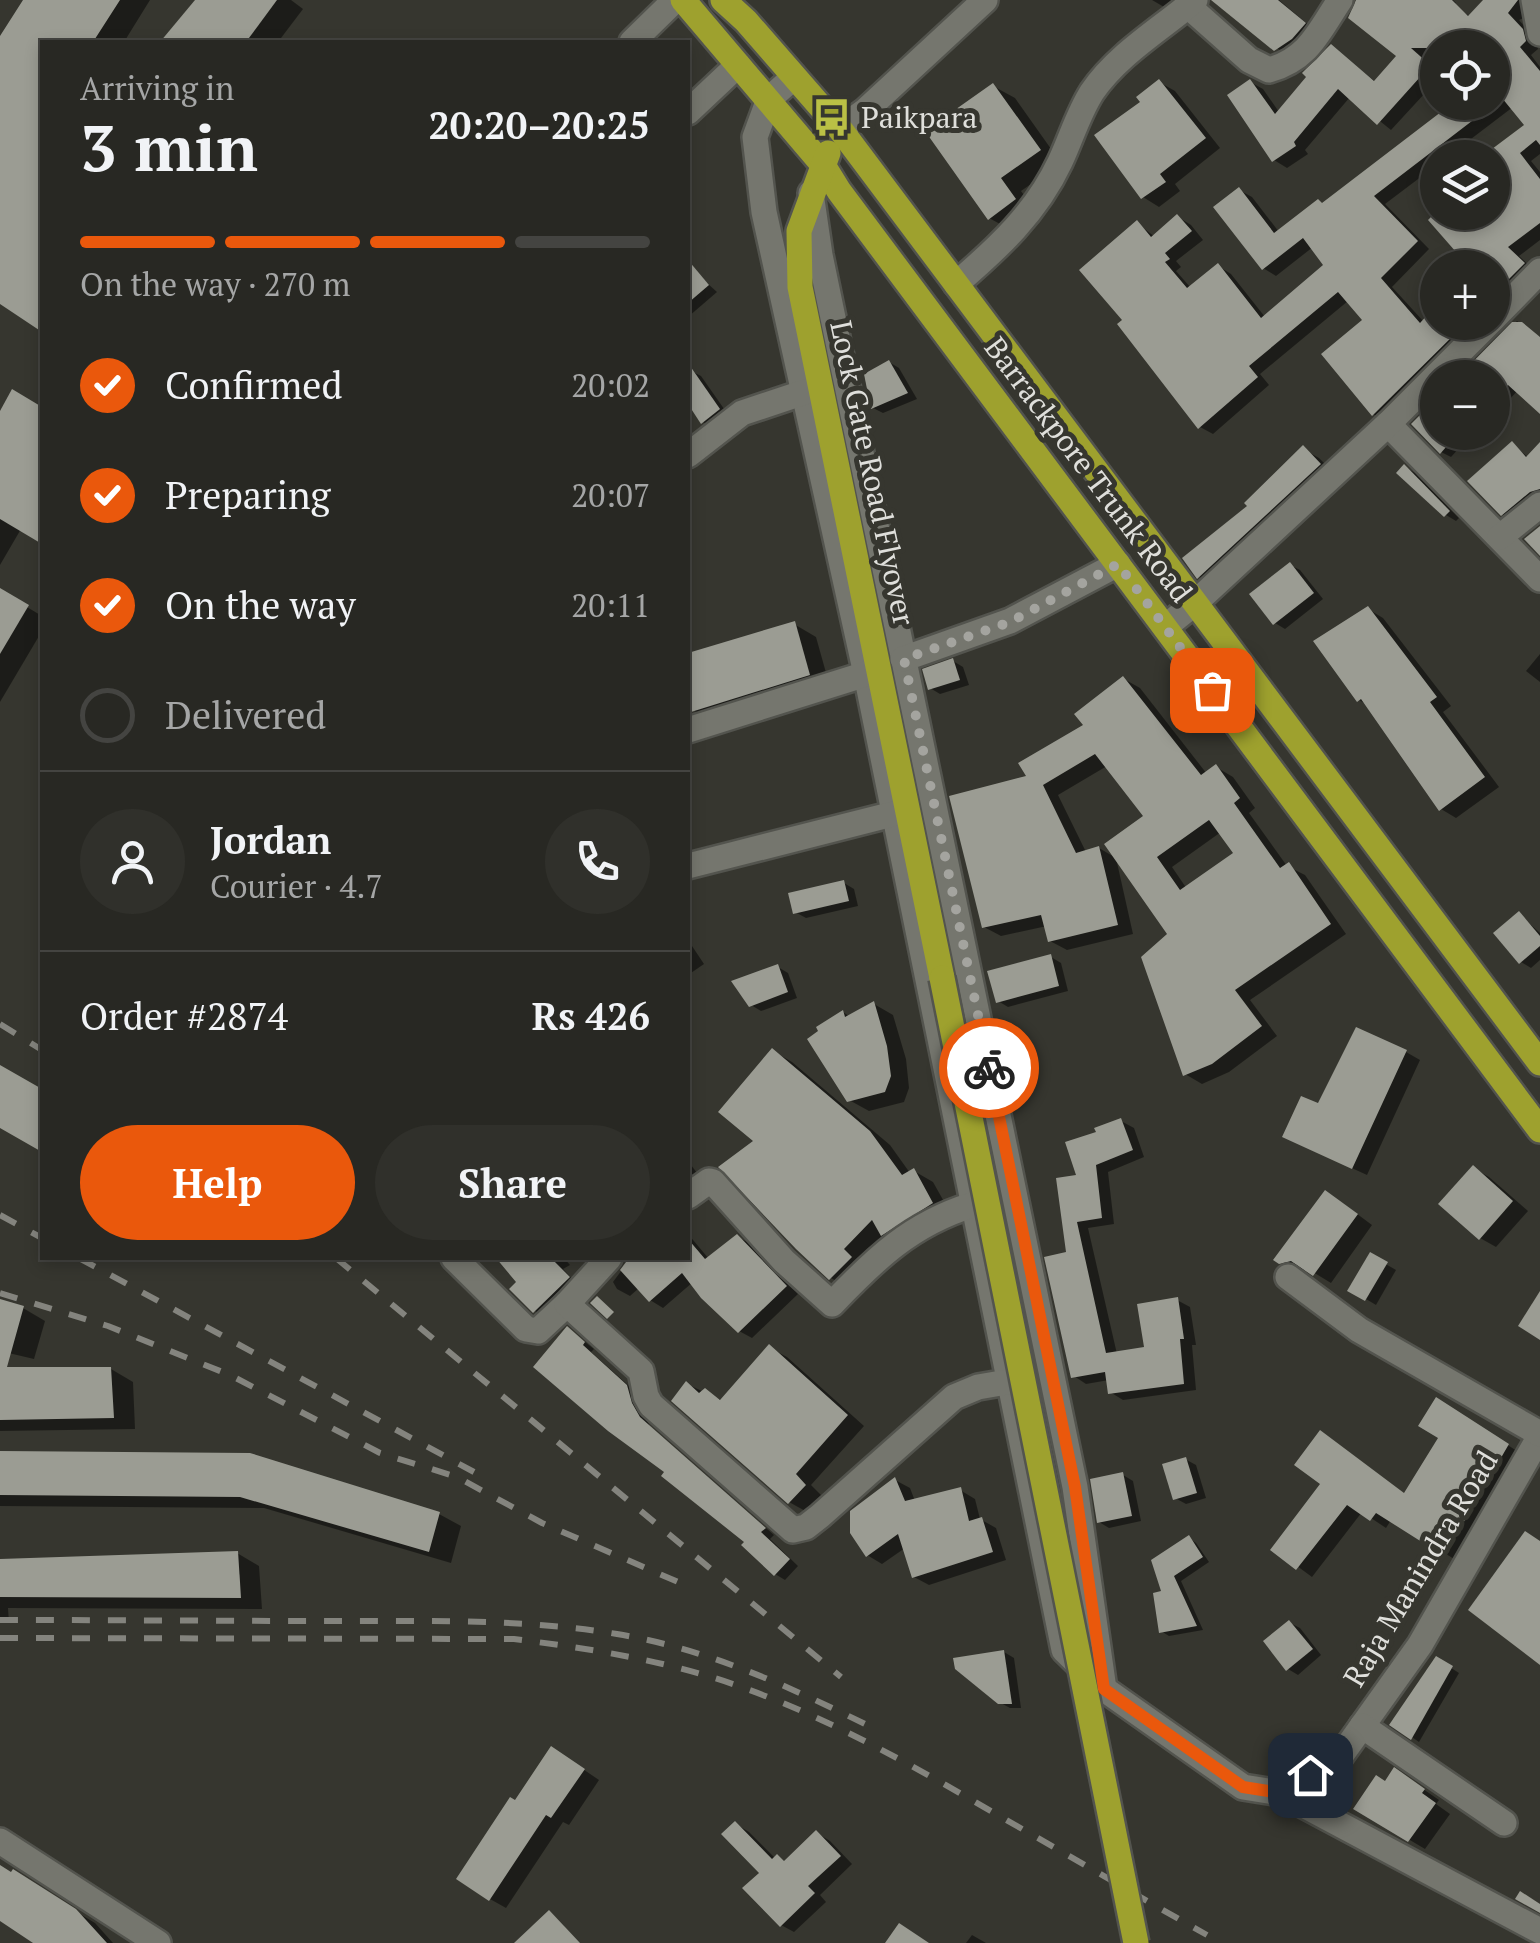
<!DOCTYPE html>
<meta charset="utf-8">
<style>
body{margin:0;font-family:"PT Serif",serif;background:#30302b;color:#f1f3f6;height:100vh;display:flex;flex-direction:column;font-size:38px;white-space:nowrap}
*{box-sizing:border-box;margin:0}
p{font-size:32px;color:#a5a6a6}
.icon{flex:none;width:55px;height:55px;fill:none;stroke:currentColor;stroke-width:2;stroke-linecap:round;stroke-linejoin:round}
.map{position:relative;flex:1;overflow:hidden}
.drawer{position:absolute;left:40px;top:40px;width:650px;height:1220px;display:flex;flex-direction:column;background:#282823;border-radius:0px;box-shadow:0 5px 15px #0003,0 0 0 2px #444441}
.drawer>*{flex:none}
.controls{position:absolute;left:1420px;top:30px;display:grid;gap:20px}
.controls a{display:grid;place-items:center;width:90px;height:90px;border-radius:50%;background:#282823;box-shadow:0 5px 15px #0003,0 0 0 2px #444441;font-size:50px}
.pin{position:absolute;display:grid;place-items:center;width:85px;height:85px;color:#fff;margin:-42px;border-radius:20px;box-shadow:0 5px 15px #0006}
.courier{position:absolute;display:grid;place-items:center;width:100px;height:100px;margin:-50px;border:8px solid #ea580c;border-radius:50%;background:#fff;color:#222;box-shadow:0 2px 12px #0007}
.headline em{font-style:normal;font-weight:700}
.headline div{display:flex;flex-direction:column-reverse}
.headline{display:flex;align-items:center;justify-content:space-between;height:170px;padding:0 40px}
h1{font-size:65px;font-weight:700;line-height:75px}
.bar{display:grid;grid-template-columns:repeat(4,1fr);gap:15px 10px;align-content:center;height:120px;padding:0 40px}
.bar i{height:12px;border-radius:8px;background:#444441}
.bar .on{background:#ea580c}
.bar p{grid-column:span 4}
.line{display:flex;align-items:center;gap:25px;padding:0 40px;border-top:2px solid #444441}
.line div{flex:1}
.round{display:grid;place-items:center;flex:none;width:105px;height:105px;border-radius:52px;background:#30302b}
ol{padding:0 40px;list-style:none}
li{display:flex;align-items:center;gap:30px;height:110px}
li p{margin-inline-start:auto}
li .icon{padding:10px;border-radius:50%;background:#ea580c;color:#fff;stroke-width:4}
li:last-child{color:#a5a6a6}
li i{width:55px;height:55px;border:5px solid #444441;border-radius:50%}
.button{display:flex;gap:20px;margin-top:auto;padding:20px 40px}
.button a{flex:1;height:115px;border-radius:60px;background:#ea580c;color:#fff;font-size:40px;font-weight:700;line-height:115px;text-align:center}
.button a+a{background:#30302b;color:#f1f3f6}
.map>svg:first-child{display:block}
</style>
<div class="map">
<svg width="1540" height="1943" viewBox="0 0 1540 1943">
<rect width="100%" height="100%" fill="#36362f"/>
<g fill="#0007" fill-rule="evenodd">
<polygon points="26,0 150,0 124,42 42,42 42,329 0,301 0,40"/>
<polygon points="198,0 291,0 303,9 278,42 163,42"/>
<polygon points="1152,0 1172,0 1164,7"/>
<polygon points="1213,0 1279,0 1317,32 1289,57"/>
<polygon points="1358,0 1453,0 1456,3 1444,13 1458,9 1471,17 1486,0 1532,0 1531,15 1519,20 1535,39 1538,49 1531,55 1540,67 1540,154 1531,161 1540,172 1540,240 1519,256 1536,272 1492,315 1492,268 1470,268 1431,221 1492,212 1492,158 1486,158 1527,126 1513,107 1446,158 1438,158 1438,164 1385,204 1429,249 1392,287 1424,322 1485,322 1386,422 1373,414 1366,320 1348,301 1260,374 1269,385 1213,434 1200,427 1126,320 1137,223 1155,237 1178,217 1191,225 1203,240 1176,261 1181,267 1176,271 1191,288 1218,266 1231,274 1265,317 1326,265 1313,247 1276,276 1263,268 1239,190 1252,197 1279,232 1492,102 1492,48 1438,48 1438,79 1391,130 1350,97 1305,150 1308,154 1287,168 1274,160 1250,82 1263,89 1279,112 1331,47 1376,82 1400,56"/>
<polygon points="1159,82 1175,91 1220,148 1175,184 1180,191 1159,207 1143,197 1144,102"/>
<polygon points="993,86 1015,98 1061,163 1021,191 1036,212 1011,230 989,218"/>
<polygon points="697,274 717,292 688,317 688,282"/>
<polygon points="1517,321 1540,337 1540,411 1518,390 1492,419 1492,378 1461,378"/>
<polygon points="889,362 899,368 917,399 883,413 873,408"/>
<polygon points="691,371 701,376 729,416 713,428 703,422 688,400 688,373"/>
<polygon points="13,393 42,410 42,541 21,529 0,565 0,416"/>
<polygon points="1438,432 1480,432 1466,449 1461,446 1451,457 1441,452"/>
<polygon points="1512,444 1529,458 1540,445 1540,498 1512,520 1502,514"/>
<polygon points="1303,449 1319,458 1335,474 1215,586 1199,577 1250,506"/>
<polygon points="1405,467 1415,473 1459,518 1456,521 1446,515"/>
<polygon points="1290,565 1300,570 1323,599 1285,629 1275,623"/>
<polygon points="0,591 42,616 42,631 0,702"/>
<polygon points="1368,609 1383,618 1451,706 1443,712 1499,787 1456,818 1441,809 1369,706 1359,700"/>
<polygon points="794,624 816,637 830,687 715,723 693,710 688,691 688,656"/>
<polygon points="1540,654 1540,682 1526,671"/>
<polygon points="953,661 963,667 969,685 940,694 930,688"/>
<path d="M 1124,679 L 1140,688 L 1207,774 L 1216,767 L 1233,777 L 1255,808 L 1249,813 L 1287,866 L 1305,875 L 1346,934 L 1250,1000 L 1277,1036 L 1229,1072 L 1202,1084 L 1185,1074 L 1170,934 L 1147,817 L 1107,766 L 1058,795 L 1086,852 L 1099,848 L 1116,858 L 1133,934 L 1067,950 L 1050,941 L 1047,926 L 1001,936 L 984,927 L 1029,778 L 1086,726 ZM 1221,832 L 1236,853 L 1187,889 L 1172,867 Z"/>
<polygon points="844,883 854,889 858,906 806,918 795,912"/>
<polygon points="1519,914 1540,933 1540,960 1531,968 1521,962"/>
<polygon points="688,940 704,964 688,975"/>
<polygon points="1051,957 1061,963 1068,991 1008,1007 998,1001"/>
<polygon points="778,967 788,973 797,998 761,1011 751,1005"/>
<polygon points="874,1004 893,1015 906,1059 909,1088 904,1102 869,1111 849,1100 843,1012 850,1017"/>
<polygon points="773,1051 792,1062 890,1145 910,1173 914,1171 933,1182 951,1214 902,1245 886,1236 862,1262 850,1289 831,1278 757,1141"/>
<polygon points="1406,1052 1420,1060 1367,1175 1299,1144 1319,1107"/>
<polygon points="1121,1121 1134,1128 1144,1157 1108,1172 1114,1224 1088,1228 1117,1354 1147,1349 1177,1300 1190,1307 1196,1345 1192,1345 1196,1390 1123,1400 1110,1392 1109,1380 1086,1384 1074,1376 1068,1254 1079,1177 1099,1134"/>
<polygon points="688,1161 703,1181 688,1194"/>
<polygon points="1473,1168 1489,1177 1528,1211 1496,1247 1480,1238"/>
<polygon points="1341,1202 1372,1225 1331,1283 1308,1269 1297,1272 1277,1260"/>
<polygon points="688,1234 709,1259 738,1237 751,1244 798,1294 752,1338 739,1331 693,1282 663,1308 650,1300 639,1288 630,1296 617,1289 613,1282 627,1263 626,1258 688,1258"/>
<polygon points="1370,1255 1396,1270 1376,1305 1351,1290"/>
<polygon points="499,1258 564,1258 570,1265 563,1269 576,1283 543,1316 535,1311 519,1282"/>
<polygon points="0,1302 23,1308 45,1321 34,1359 0,1351"/>
<polygon points="568,1329 594,1349 591,1352 637,1393 641,1411 650,1426 774,1535 770,1539 798,1566 785,1580 775,1574 747,1542 668,1472"/>
<polygon points="770,1348 787,1357 864,1426 811,1485 822,1496 807,1512 789,1502 687,1384 723,1401"/>
<polygon points="0,1369 111,1369 133,1382 135,1429 0,1431"/>
<polygon points="1451,1408 1523,1455 1459,1562 1391,1520 1386,1528 1362,1512 1312,1577 1274,1549 1324,1484 1406,1495 1441,1438"/>
<polygon points="0,1453 439,1514 461,1526 451,1563 264,1508 0,1506"/>
<polygon points="1185,1459 1196,1465 1206,1498 1186,1504 1175,1498"/>
<polygon points="1123,1475 1133,1481 1141,1521 1109,1528 1099,1522"/>
<polygon points="895,1480 910,1488 915,1501 960,1490 975,1499 980,1519 996,1528 1006,1560 929,1585 914,1577 905,1548 882,1564 867,1555"/>
<polygon points="1189,1538 1196,1543 1209,1562 1181,1581 1203,1630 1169,1636 1161,1631 1164,1593"/>
<polygon points="237,1553 259,1566 262,1609 8,1608 9,1623 0,1623 0,1561"/>
<polygon points="1290,1623 1300,1628 1321,1655 1298,1675 1288,1669"/>
<polygon points="1004,1652 1014,1658 1021,1708 1010,1708 999,1702"/>
<polygon points="1437,1659 1459,1673 1419,1742 1393,1724"/>
<polygon points="568,1759 599,1780 569,1825 563,1822 506,1908 490,1899"/>
<polygon points="1410,1780 1439,1800 1436,1804 1450,1814 1425,1849 1356,1808"/>
<polygon points="736,1824 749,1832 776,1859 786,1862 817,1833 830,1841 852,1864 820,1895 826,1902 794,1932 781,1925 762,1873"/>
<polygon points="0,1866 95,1923 113,1943 33,1943 35,1941 0,1918"/>
<polygon points="972,1935 986,1943 966,1943"/>
</g>
<g fill="#9b9c93" fill-rule="evenodd">
<polygon points="23,0 120,0 93,42 42,42 42,332 0,304 0,36"/>
<polygon points="195,0 277,0 246,42 160,42"/>
<polygon points="1211,0 1278,0 1306,23 1292,39 1274,51"/>
<polygon points="1356,0 1452,0 1468,16 1483,0 1518,0 1508,13 1523,29 1526,41 1520,47 1540,71 1540,145 1536,140 1520,153 1540,179 1540,223 1508,247 1525,263 1492,296 1492,268 1470,268 1428,220 1436,212 1492,212 1492,149 1524,125 1502,98 1374,196 1418,241 1381,278 1420,323 1438,303 1438,322 1467,322 1372,416 1321,354 1362,320 1338,292 1249,366 1258,377 1198,429 1117,324 1122,320 1079,270 1137,220 1151,237 1177,214 1192,231 1165,253 1170,259 1165,262 1187,288 1218,263 1261,318 1323,265 1303,238 1262,270 1213,207 1239,187 1274,233 1318,199 1322,203 1454,102 1492,102 1492,48 1411,48 1438,72 1431,84 1421,76 1377,125 1338,89 1294,142 1296,146 1272,162 1227,95 1250,79 1275,114 1306,77 1302,73 1331,44 1374,81 1396,56 1348,18"/>
<polygon points="1159,79 1206,138 1160,174 1166,182 1141,199 1094,135 1140,102 1136,97"/>
<polygon points="993,83 1041,150 1001,178 1016,199 988,220 925,131"/>
<polygon points="688,260 709,285 688,303"/>
<polygon points="1512,322 1522,322 1540,337 1540,414 1508,385 1492,402 1492,378 1457,378"/>
<polygon points="889,360 908,393 871,409 864,374"/>
<polygon points="688,363 720,409 701,424 688,404"/>
<polygon points="12,389 42,407 42,544 0,519 0,411"/>
<polygon points="1438,397 1438,432 1459,432 1440,454 1411,424"/>
<polygon points="1512,441 1526,457 1540,442 1540,489 1530,492 1501,516 1467,481"/>
<polygon points="1303,445 1321,464 1197,579 1182,558 1247,506 1244,503"/>
<polygon points="1404,464 1450,511 1444,517 1396,473"/>
<polygon points="1540,526 1540,556 1524,539"/>
<polygon points="1290,562 1314,593 1273,625 1249,594"/>
<polygon points="0,588 29,605 0,654"/>
<polygon points="1368,606 1437,697 1430,702 1485,777 1439,811 1361,699 1357,702 1313,641"/>
<polygon points="795,621 810,675 691,712 688,700 688,653"/>
<polygon points="953,658 960,680 928,690 922,669"/>
<path d="M 1123,676 L 1201,775 L 1216,764 L 1240,798 L 1234,803 L 1280,868 L 1289,862 L 1331,924 L 1235,990 L 1262,1026 L 1212,1064 L 1183,1076 L 1141,957 L 1167,934 L 1104,844 L 1143,816 L 1095,754 L 1043,785 L 1076,853 L 1099,846 L 1118,925 L 1048,942 L 1041,915 L 982,928 L 949,796 L 1026,776 L 1018,763 L 1083,725 L 1074,714 ZM 1209,820 L 1233,853 L 1180,890 L 1157,857 Z"/>
<polygon points="844,880 849,901 793,914 788,893"/>
<polygon points="1519,911 1540,936 1540,946 1519,964 1493,933"/>
<polygon points="1051,954 1059,986 996,1003 987,971"/>
<polygon points="778,964 788,992 749,1007 731,981"/>
<polygon points="874,1001 887,1046 891,1076 885,1092 847,1102 807,1039 818,1031 816,1027 843,1010 845,1017"/>
<polygon points="1356,1027 1407,1050 1352,1169 1282,1137 1301,1096 1318,1103"/>
<polygon points="772,1048 870,1131 902,1175 914,1168 933,1203 881,1236 872,1220 844,1249 852,1257 829,1280 796,1249 718,1167 753,1141 718,1112"/>
<polygon points="0,1065 42,1089 42,1152 0,1128"/>
<polygon points="1121,1118 1133,1150 1096,1165 1102,1218 1077,1222 1106,1353 1144,1347 1137,1304 1178,1297 1184,1339 1180,1339 1184,1384 1108,1394 1105,1372 1071,1378 1044,1257 1066,1252 1056,1178 1076,1175 1065,1142 1096,1132 1094,1128"/>
<polygon points="1473,1165 1513,1201 1479,1240 1438,1204"/>
<polygon points="1325,1190 1358,1214 1313,1276 1291,1261 1279,1264 1273,1260"/>
<polygon points="737,1234 787,1286 738,1333 701,1298 682,1273 649,1302 620,1270 629,1258 688,1258 688,1239 705,1259"/>
<polygon points="1370,1252 1388,1262 1365,1301 1347,1291"/>
<polygon points="496,1258 551,1258 570,1277 533,1313 509,1289 516,1282"/>
<polygon points="1540,1291 1540,1340 1518,1326"/>
<polygon points="597,1296 614,1312 607,1319 590,1303"/>
<polygon points="0,1299 24,1306 7,1367 111,1367 114,1418 0,1420"/>
<polygon points="567,1326 585,1342 583,1345 627,1385 632,1403 640,1417 766,1528 761,1532 790,1559 774,1576 741,1545 744,1542 661,1476 664,1472 608,1431 533,1367"/>
<polygon points="769,1344 848,1415 796,1474 806,1485 788,1504 671,1401 686,1381 699,1393 705,1388 720,1400"/>
<polygon points="1436,1397 1509,1444 1444,1556 1376,1513 1370,1521 1347,1505 1296,1570 1270,1550 1320,1484 1294,1465 1320,1430 1404,1493 1438,1438 1418,1426"/>
<polygon points="0,1451 250,1453 440,1512 429,1552 240,1497 0,1495"/>
<polygon points="1186,1457 1197,1493 1173,1500 1162,1464"/>
<polygon points="1123,1472 1132,1516 1097,1523 1090,1479"/>
<polygon points="895,1477 905,1501 961,1487 969,1521 982,1517 993,1552 912,1578 898,1534 866,1557 850,1533 850,1511"/>
<polygon points="1525,1531 1540,1541 1540,1665 1468,1610"/>
<polygon points="1189,1535 1203,1557 1174,1576 1197,1626 1159,1633 1153,1593 1161,1591 1151,1560"/>
<polygon points="238,1551 241,1598 0,1597 0,1559"/>
<polygon points="1289,1620 1313,1649 1286,1671 1263,1641"/>
<polygon points="1004,1650 1012,1704 998,1704 955,1669 953,1658"/>
<polygon points="1436,1656 1453,1666 1411,1740 1389,1725"/>
<polygon points="551,1746 585,1769 551,1818 546,1815 489,1901 456,1879 510,1797 515,1800"/>
<polygon points="1394,1767 1425,1789 1422,1793 1436,1803 1408,1842 1353,1809 1376,1775 1385,1781"/>
<polygon points="735,1821 772,1859 777,1854 784,1861 816,1830 841,1856 808,1886 815,1893 780,1927 742,1888 759,1873 721,1834"/>
<polygon points="0,1865 11,1872 13,1869 76,1909 107,1943 33,1943 0,1921"/>
<polygon points="1520,1891 1540,1904 1540,1913 1515,1899"/>
<polygon points="549,1910 580,1943 514,1943"/>
<polygon points="899,1923 929,1943 885,1943"/>
</g>
<g fill="none" stroke-linecap="round" stroke-linejoin="round">
<defs>
<g id="minor">
<polyline points="1534,0 1540,33"/>
<path d="M 1188,6 L 1249,60 L 1269,70 C 1309,59 1319,31 1340,0"/>
<polyline points="632,42 675,0"/>
<polyline points="794,77 769,99 755,137 764,212 866,674 1064,1650 1104,1689 1243,1787 1281,1793 1340,1757 1420,1645 1540,1436"/>
<polyline points="688,112 738,65"/>
<polyline points="840,129 865,111 985,0"/>
<polyline points="811,193 820,255 1075,1487 1104,1689"/>
<path d="M 956,284 C 998,248 1036,213 1060,162 C 1071,139 1078,114 1092,92 C 1118,54 1161,29 1195,0"/>
<polyline points="1492,320 1540,271"/>
<polyline points="1388,424 1540,579"/>
<polyline points="688,455 742,413 805,392"/>
<polyline points="1500,537 1540,505"/>
<polyline points="1165,627 1195,603 1388,424 1490,322"/>
<polyline points="903,659 1010,621 1118,564"/>
<polyline points="688,730 866,674"/>
<polyline points="688,866 893,814"/>
<path d="M 688,1196 L 709,1181 L 713,1182 L 784,1261 L 832,1304 C 875,1259 911,1224 972,1205"/>
<polyline points="454,1258 526,1329 538,1331 567,1304"/>
<polyline points="609,1258 567,1304 641,1371 646,1396 651,1405 793,1530 806,1527 820,1516 954,1397 978,1387 1007,1382"/>
<polyline points="1288,1277 1359,1330 1540,1434"/>
<polyline points="1362,1726 1504,1823"/>
<polyline points="1281,1793 1540,1931"/>
<polyline points="0,1841 158,1943"/>
</g>
<g id="major">
<polyline points="683,0 823,165 839,191 1540,1130"/>
<polyline points="723,0 746,21 840,129 1540,1063"/>
<polyline points="828,153 799,231 800,287 942,978"/>
</g>
</defs>
<use href="#minor" stroke="#53544e" stroke-width="30"/>
<use href="#major" stroke="#53544e" stroke-width="30"/>
<use href="#minor" stroke="#75766e" stroke-width="25"/>
<use href="#major" stroke="#9ea12e" stroke-width="25"/>
<g stroke="#84847e" stroke-width="6" stroke-dasharray="18 18" stroke-linecap="butt">
<polyline points="0,1024 42,1050"/>
<polyline points="0,1215 42,1238"/>
<polyline points="79,1258 474,1472"/>
<polyline points="336,1258 841,1677"/>
<polyline points="0,1293 108,1326 230,1375 380,1453 457,1477 542,1523 685,1585"/>
<path d="M 0,1620 C 114,1620 229,1621 343,1621 C 434,1621 527,1619 617,1634 C 707,1649 786,1685 867,1725"/>
<path d="M 0,1638 L 514,1639 C 593,1649 670,1661 744,1688 C 833,1720 915,1767 996,1814 C 1066,1854 1136,1895 1207,1935"/>
</g>
<defs>
<polyline id="major-bridge" points="942,978 1136,1943"/>
</defs>
<use href="#major-bridge" stroke="#53544e" stroke-width="30" stroke-linecap="butt"/>
<use href="#major-bridge" stroke="#9ea12e" stroke-width="25"/>
</g>
<g fill="none" stroke-linecap="round" stroke-linejoin="round">
<polyline stroke="#a4a49f" stroke-width="10" stroke-dasharray="0 18" points="989,1068 904,659 1010,622 1118,564 1212,690"/>
<polyline stroke="#ea580c" stroke-width="12" points="989,1068 1075,1487 1104,1689 1243,1787 1281,1793 1310,1775"/>
</g>
<defs>
<symbol id="bus-bare" viewBox="-9 -9 18 18"><path d="M-5-6H5V4H4V6H2V4H-2V6H-4V4H-5ZM-3.5-4V0h7V-4ZM-3.5 1.2v1.5H-2V1.2ZM2 1.2v1.5H3.5V1.2Z" fill="#bac045" stroke="#36362f" stroke-width="2.5" paint-order="stroke"/></symbol>
</defs>
<g fill-rule="evenodd">
<use href="#bus-bare" x="804" y="90" width="55" height="55"/>
</g>
<g text-anchor="middle" stroke-width="10" stroke-linejoin="round" paint-order="stroke">
<g font-size="30" fill="#dfdfdb" stroke="#36362f" text-anchor="start">
<text x="861" y="128">Paikpara</text>
</g>
<g font-size="30" fill="#dfdfdb" stroke="#36362f">
<text transform="translate(1088 470) rotate(53)" y="10">Barrackpore Trunk Road</text>
<text transform="translate(872 473) rotate(78)" y="10">Lock Gate Road Flyover</text>
<text transform="translate(1421 1569) rotate(-59)" y="10">Raja Manindra Road</text>
</g>
</g>
</svg>
<div class="controls">
<a><svg class="icon" aria-label="locate" viewBox="0 0 24 24"><circle cx="12" cy="12" r="6"/><path d="M12 2v4M12 18v4M2 12h4M18 12h4"/></svg></a>
<a><svg class="icon" aria-label="layers" viewBox="0 0 24 24"><path d="M12 4l9 5-9 5-9-5zM3 14l9 5 9-5"/></svg></a>
<a>+</a>
<a>−</a>
</div>
<div class="pin" style="left:1212px;top:690px;background:#ea580c"><svg class="icon" aria-label="bag" viewBox="0 0 24 24"><path d="M5 8h14l-1 12H6zM9 8a3 3 0 0 1 6 0"/></svg></div>
<div class="pin" style="left:1310px;top:1775px;background:#1f2937"><svg class="icon" aria-label="home" viewBox="0 0 24 24"><path d="M3 11l9-7 9 7M6 9v11h12V9"/></svg></div>
<div class="courier" style="left:989px;top:1068px"><svg class="icon" aria-label="bike" viewBox="0 0 24 24"><circle cx="6" cy="16" r="4"/><circle cx="18" cy="16" r="4"/><path d="M6 16l4-8h5l3 8M10 8l3 8H6M13 5h3"/></svg></div>
<section class="drawer">
<div class="headline"><div><h1>3 min</h1><p>Arriving in</p></div><em>20:20–20:25</em></div>
<div class="bar"><i class="on"></i><i class="on"></i><i class="on"></i><i></i><p>On the way · 270 m</p></div>
<ol>
<li><svg class="icon" aria-label="check" viewBox="0 0 24 24"><path d="M5 12l5 5 9-10"/></svg>Confirmed<p>20:02</p></li>
<li><svg class="icon" aria-label="check" viewBox="0 0 24 24"><path d="M5 12l5 5 9-10"/></svg>Preparing<p>20:07</p></li>
<li><svg class="icon" aria-label="check" viewBox="0 0 24 24"><path d="M5 12l5 5 9-10"/></svg>On the way<p>20:11</p></li>
<li><i></i>Delivered</li>
</ol>
<div class="line" style="height:180px"><a class="round"><svg class="icon" aria-label="person" viewBox="0 0 24 24"><circle cx="12" cy="8" r="4"/><path d="M4 21q1-7 8-7t8 7"/></svg></a><div><b>Jordan</b><p>Courier · 4.7</p></div><a class="round"><svg class="icon" aria-label="phone" viewBox="0 0 24 24"><path d="M5 4h4l2 5-3 2q2 4 5 5l2-3 5 2v4C11 20 4 13 5 4z"/></svg></a></div>
<div class="line" style="height:130px"><div>Order #2874</div><b>Rs 426</b></div>
<div class="button"><a>Help</a><a>Share</a></div>
</section>
</div>
